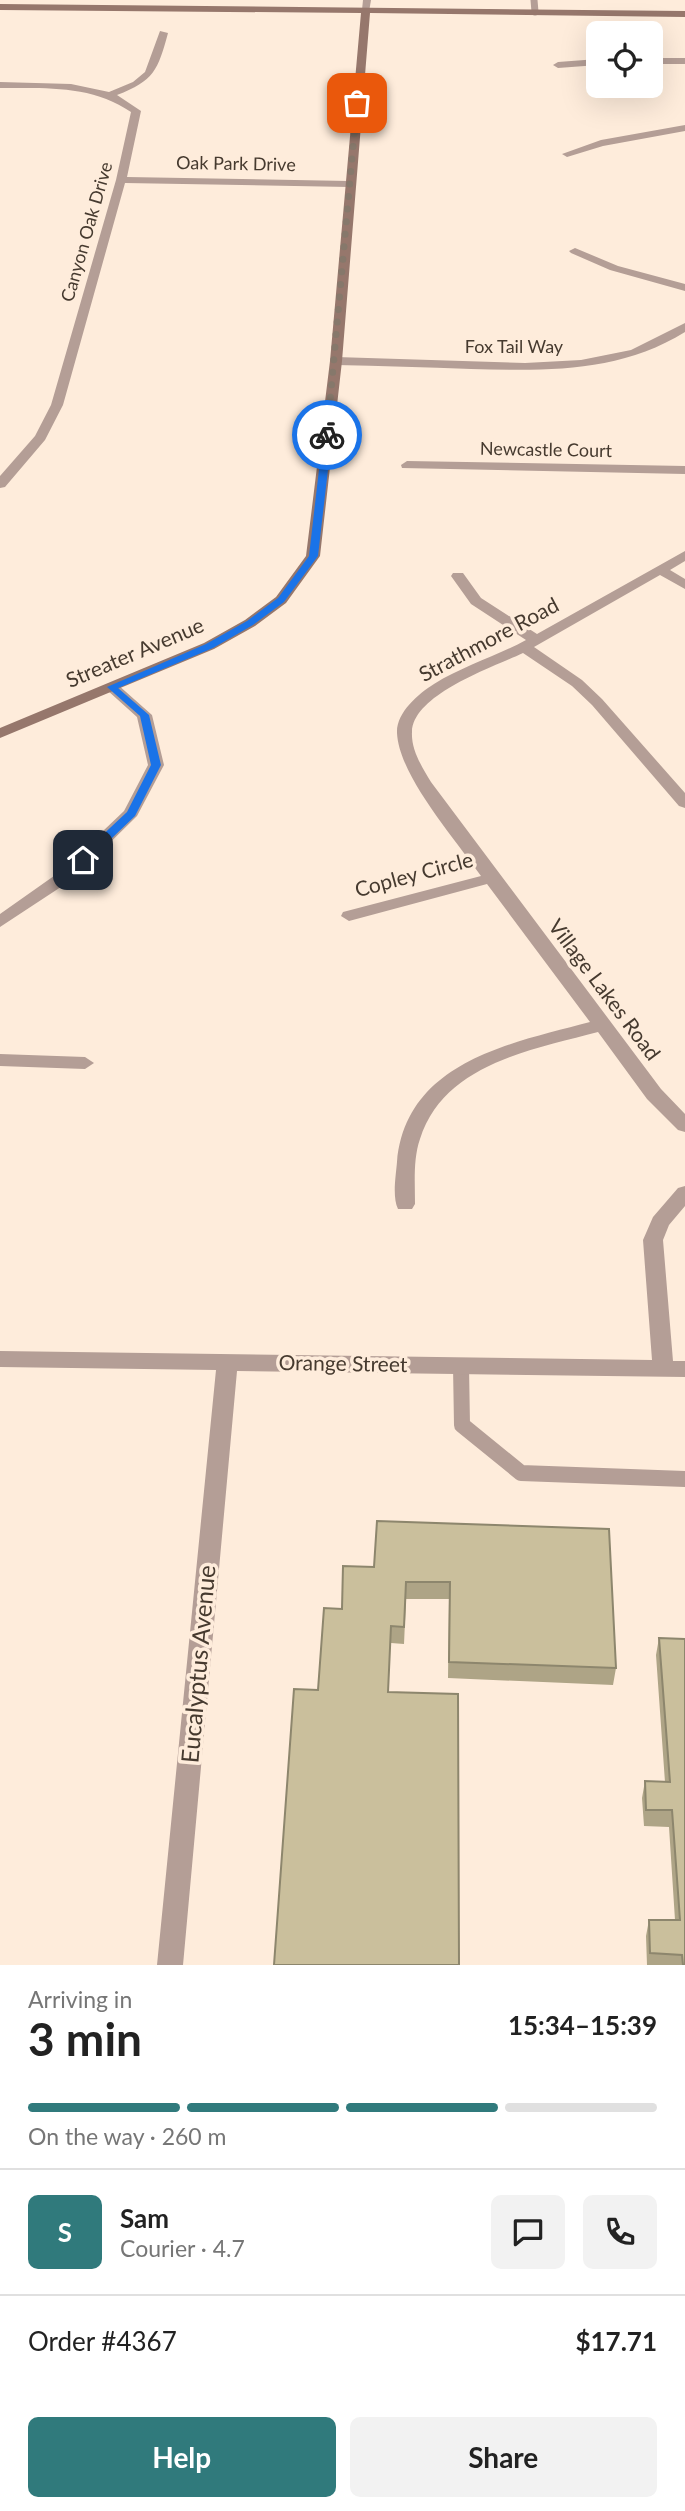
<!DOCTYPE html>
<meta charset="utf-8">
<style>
body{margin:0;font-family:Lato,sans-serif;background:#f2f2f2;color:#222;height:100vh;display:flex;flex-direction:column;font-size:26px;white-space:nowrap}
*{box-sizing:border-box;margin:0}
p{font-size:23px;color:#767676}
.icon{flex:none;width:38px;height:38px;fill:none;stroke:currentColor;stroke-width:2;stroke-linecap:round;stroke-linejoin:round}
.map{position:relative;height:1965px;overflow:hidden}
.details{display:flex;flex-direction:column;background:#fff;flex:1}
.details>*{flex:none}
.buttons{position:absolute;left:586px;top:21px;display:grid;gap:14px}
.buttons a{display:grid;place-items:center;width:77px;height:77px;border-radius:10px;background:#fff;box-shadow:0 7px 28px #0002;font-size:35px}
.pin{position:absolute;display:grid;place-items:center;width:60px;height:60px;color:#fff;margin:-30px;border-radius:14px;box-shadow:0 4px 10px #0006}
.courier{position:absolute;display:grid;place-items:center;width:70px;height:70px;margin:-35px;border:5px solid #1a73e8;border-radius:50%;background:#fff;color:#222;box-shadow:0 2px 9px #0007}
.overview em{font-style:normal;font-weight:700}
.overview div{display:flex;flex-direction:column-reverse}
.overview{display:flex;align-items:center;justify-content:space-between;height:119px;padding:0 28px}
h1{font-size:46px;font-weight:700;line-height:52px}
.bar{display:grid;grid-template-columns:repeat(4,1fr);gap:10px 7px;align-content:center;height:84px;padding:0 28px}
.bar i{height:9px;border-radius:5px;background:#e0e0e0}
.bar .on{background:#307a7c}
.bar p{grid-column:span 4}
.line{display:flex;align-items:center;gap:18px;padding:0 28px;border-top:2px solid #e0e0e0}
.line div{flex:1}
.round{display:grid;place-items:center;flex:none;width:74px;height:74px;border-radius:10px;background:#f2f2f2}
.action{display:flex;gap:14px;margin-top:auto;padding:14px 28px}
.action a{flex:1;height:80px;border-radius:10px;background:#307a7c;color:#fff;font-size:28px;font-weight:700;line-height:80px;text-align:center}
.action a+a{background:#f2f2f2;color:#222}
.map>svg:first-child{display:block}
</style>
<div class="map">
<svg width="685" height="1965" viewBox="0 0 685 1965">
<rect width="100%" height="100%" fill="#feecdb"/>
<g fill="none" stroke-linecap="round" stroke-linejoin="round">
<polyline stroke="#b49e96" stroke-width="7" points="534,0 535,12"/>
<polyline stroke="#b49e96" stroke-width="16" points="461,1366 462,1425 521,1473 685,1479"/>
<g fill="#b49e96" fill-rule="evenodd">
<polygon points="363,0 371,0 369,12 362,10"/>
<path d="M 160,31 L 168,33 C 158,70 154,81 117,95 L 141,111 L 127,177 L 349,181 L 354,184 L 349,187 L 125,183 L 63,405 L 45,440 L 5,487 L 0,488 L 0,476 L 35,436 L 51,405 L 116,180 L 131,112 C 92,85 46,88 0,88 L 0,82 L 71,84 L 109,92 L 133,82 L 145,72 Z"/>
<rect x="651" y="58" width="34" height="6"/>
<polygon points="598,59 598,65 558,68 553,65 558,62"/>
<polygon points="685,125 685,131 603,146 567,157 562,154 601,140"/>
<polygon points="575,248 618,266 685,284 685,291 610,270 571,253 569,251"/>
<path d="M 685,323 L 685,332 C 619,373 546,371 471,369 C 426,367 381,366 336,365 L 330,361 L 336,357 L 525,363 L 581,360 L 631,350 Z"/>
<polygon points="407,461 685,466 685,474 402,468 401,465"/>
<path d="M 685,551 L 685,561 L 670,570 L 685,579 L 685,589 L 660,575 L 534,647 L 582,680 L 602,699 L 685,793 L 685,808 L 679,806 L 592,705 L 572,686 L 523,653 C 494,667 413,694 412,732 C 411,750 422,767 431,782 L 661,1089 L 685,1114 L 685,1132 L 678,1130 L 647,1099 L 598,1032 C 531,1050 444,1064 420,1139 C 413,1159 415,1183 415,1204 L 412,1209 L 398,1209 C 392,1197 396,1175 397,1162 C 406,1061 512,1043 590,1022 L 487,884 L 349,921 L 341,916 L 343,912 L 481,876 C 456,840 399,776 397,733 C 396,713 418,694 434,684 C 463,666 497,656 526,640 L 471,604 L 451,576 L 453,573 L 463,573 L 481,598 L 537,634 Z"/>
<polygon points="112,683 117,684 152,715 164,765 137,816 73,879 0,927 0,914 61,871 124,811 148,765 137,717 107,690 105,687"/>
<polygon points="0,1054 85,1057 94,1063 85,1069 0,1066"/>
<polygon points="685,1186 685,1206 669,1225 663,1240 673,1361 685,1361 685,1377 237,1371 183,1965 157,1965 216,1370 0,1367 0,1351 652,1360 643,1240 653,1217 678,1188"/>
</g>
<polygon fill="#96776c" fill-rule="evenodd" points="0,4 685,11 685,17 370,13 342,361 320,556 286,603 255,626 214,649 0,738 0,728 204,643 245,620 276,597 306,556 330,361 361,13 0,10"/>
</g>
<g fill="#aea486">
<polygon points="377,1521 616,1668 613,1685 448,1678 449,1599 406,1599 404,1644 391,1643 318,1690 342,1609 374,1567"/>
<polygon points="659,1638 685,1965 647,1965 646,1936 649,1920 675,1920 669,1827 644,1826 642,1798 645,1781 665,1782 656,1655"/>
</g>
<g fill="#cabf9c" stroke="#8d866d" stroke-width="2">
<polygon points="377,1521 609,1529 616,1668 449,1662 450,1582 406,1582 404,1627 391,1626 388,1692 458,1694 459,1965 274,1965 294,1689 318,1690 324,1608 342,1609 343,1566 374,1567"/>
<polygon points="659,1638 685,1639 685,1965 683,1965 682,1955 650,1953 649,1920 680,1920 672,1810 646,1810 645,1781 670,1782"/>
</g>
<polygon fill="#1a73e8" points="327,432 332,435 318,556 284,602 253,625 213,648 118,688 149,715 161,765 135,816 87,862 79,862 79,857 127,812 151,765 140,716 107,687 206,644 247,621 278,598 309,556 323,435"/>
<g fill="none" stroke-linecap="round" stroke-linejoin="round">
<polyline stroke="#86786b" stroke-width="7" stroke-dasharray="0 12.6" points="327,435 357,103"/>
</g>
<g text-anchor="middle" stroke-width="7" stroke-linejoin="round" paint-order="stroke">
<g font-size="18" fill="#463a2f" stroke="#feecdb">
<text transform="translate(236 164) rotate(1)" y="6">Oak Park Drive</text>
<text transform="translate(87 232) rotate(-74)" y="6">Canyon Oak Drive</text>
<text x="514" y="353">Fox Tail Way</text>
<text transform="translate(546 450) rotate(1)" y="6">Newcastle Court</text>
</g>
<g font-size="21" fill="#463a2f" stroke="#feecdb">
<text transform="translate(489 640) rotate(-28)" y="7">Strathmore Road</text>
<text transform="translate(135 653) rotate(-23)" y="7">Streater Avenue</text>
<text transform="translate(414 875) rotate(-15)" y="7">Copley Circle</text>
<text transform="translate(604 990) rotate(53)" y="7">Village Lakes Road</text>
<text transform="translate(343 1364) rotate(1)" y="7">Orange Street</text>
</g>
<g font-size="24" fill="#463a2f" stroke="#feecdb">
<text transform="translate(199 1664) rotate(-85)" y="8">Eucalyptus Avenue</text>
</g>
</g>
</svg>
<div class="buttons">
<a><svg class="icon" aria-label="locate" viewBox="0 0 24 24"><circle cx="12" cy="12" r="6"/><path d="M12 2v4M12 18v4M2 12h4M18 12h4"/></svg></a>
</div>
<div class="pin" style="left:357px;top:103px;background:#ea580c"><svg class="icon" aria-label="bag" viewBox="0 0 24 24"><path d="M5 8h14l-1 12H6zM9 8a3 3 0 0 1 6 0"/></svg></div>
<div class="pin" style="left:83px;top:860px;background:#1f2937"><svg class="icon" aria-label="home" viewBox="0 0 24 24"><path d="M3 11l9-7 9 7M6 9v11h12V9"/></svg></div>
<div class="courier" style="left:327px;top:435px"><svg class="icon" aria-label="bike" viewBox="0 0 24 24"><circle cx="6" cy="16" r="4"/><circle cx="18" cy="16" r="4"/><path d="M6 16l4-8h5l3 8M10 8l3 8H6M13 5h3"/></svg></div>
</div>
<section class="details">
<div class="overview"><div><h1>3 min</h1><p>Arriving in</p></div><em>15:34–15:39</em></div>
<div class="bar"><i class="on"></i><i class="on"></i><i class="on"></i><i></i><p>On the way · 260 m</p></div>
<div class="line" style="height:126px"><b class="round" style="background:#307a7c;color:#fff">S</b><div><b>Sam</b><p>Courier · 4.7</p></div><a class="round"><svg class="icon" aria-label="chat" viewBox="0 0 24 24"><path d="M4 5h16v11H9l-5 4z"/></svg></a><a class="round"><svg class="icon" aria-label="phone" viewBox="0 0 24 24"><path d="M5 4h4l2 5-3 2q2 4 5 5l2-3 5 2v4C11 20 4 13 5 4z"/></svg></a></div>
<div class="line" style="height:91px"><div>Order #4367</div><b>$17.71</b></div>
<div class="action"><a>Help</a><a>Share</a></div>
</section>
